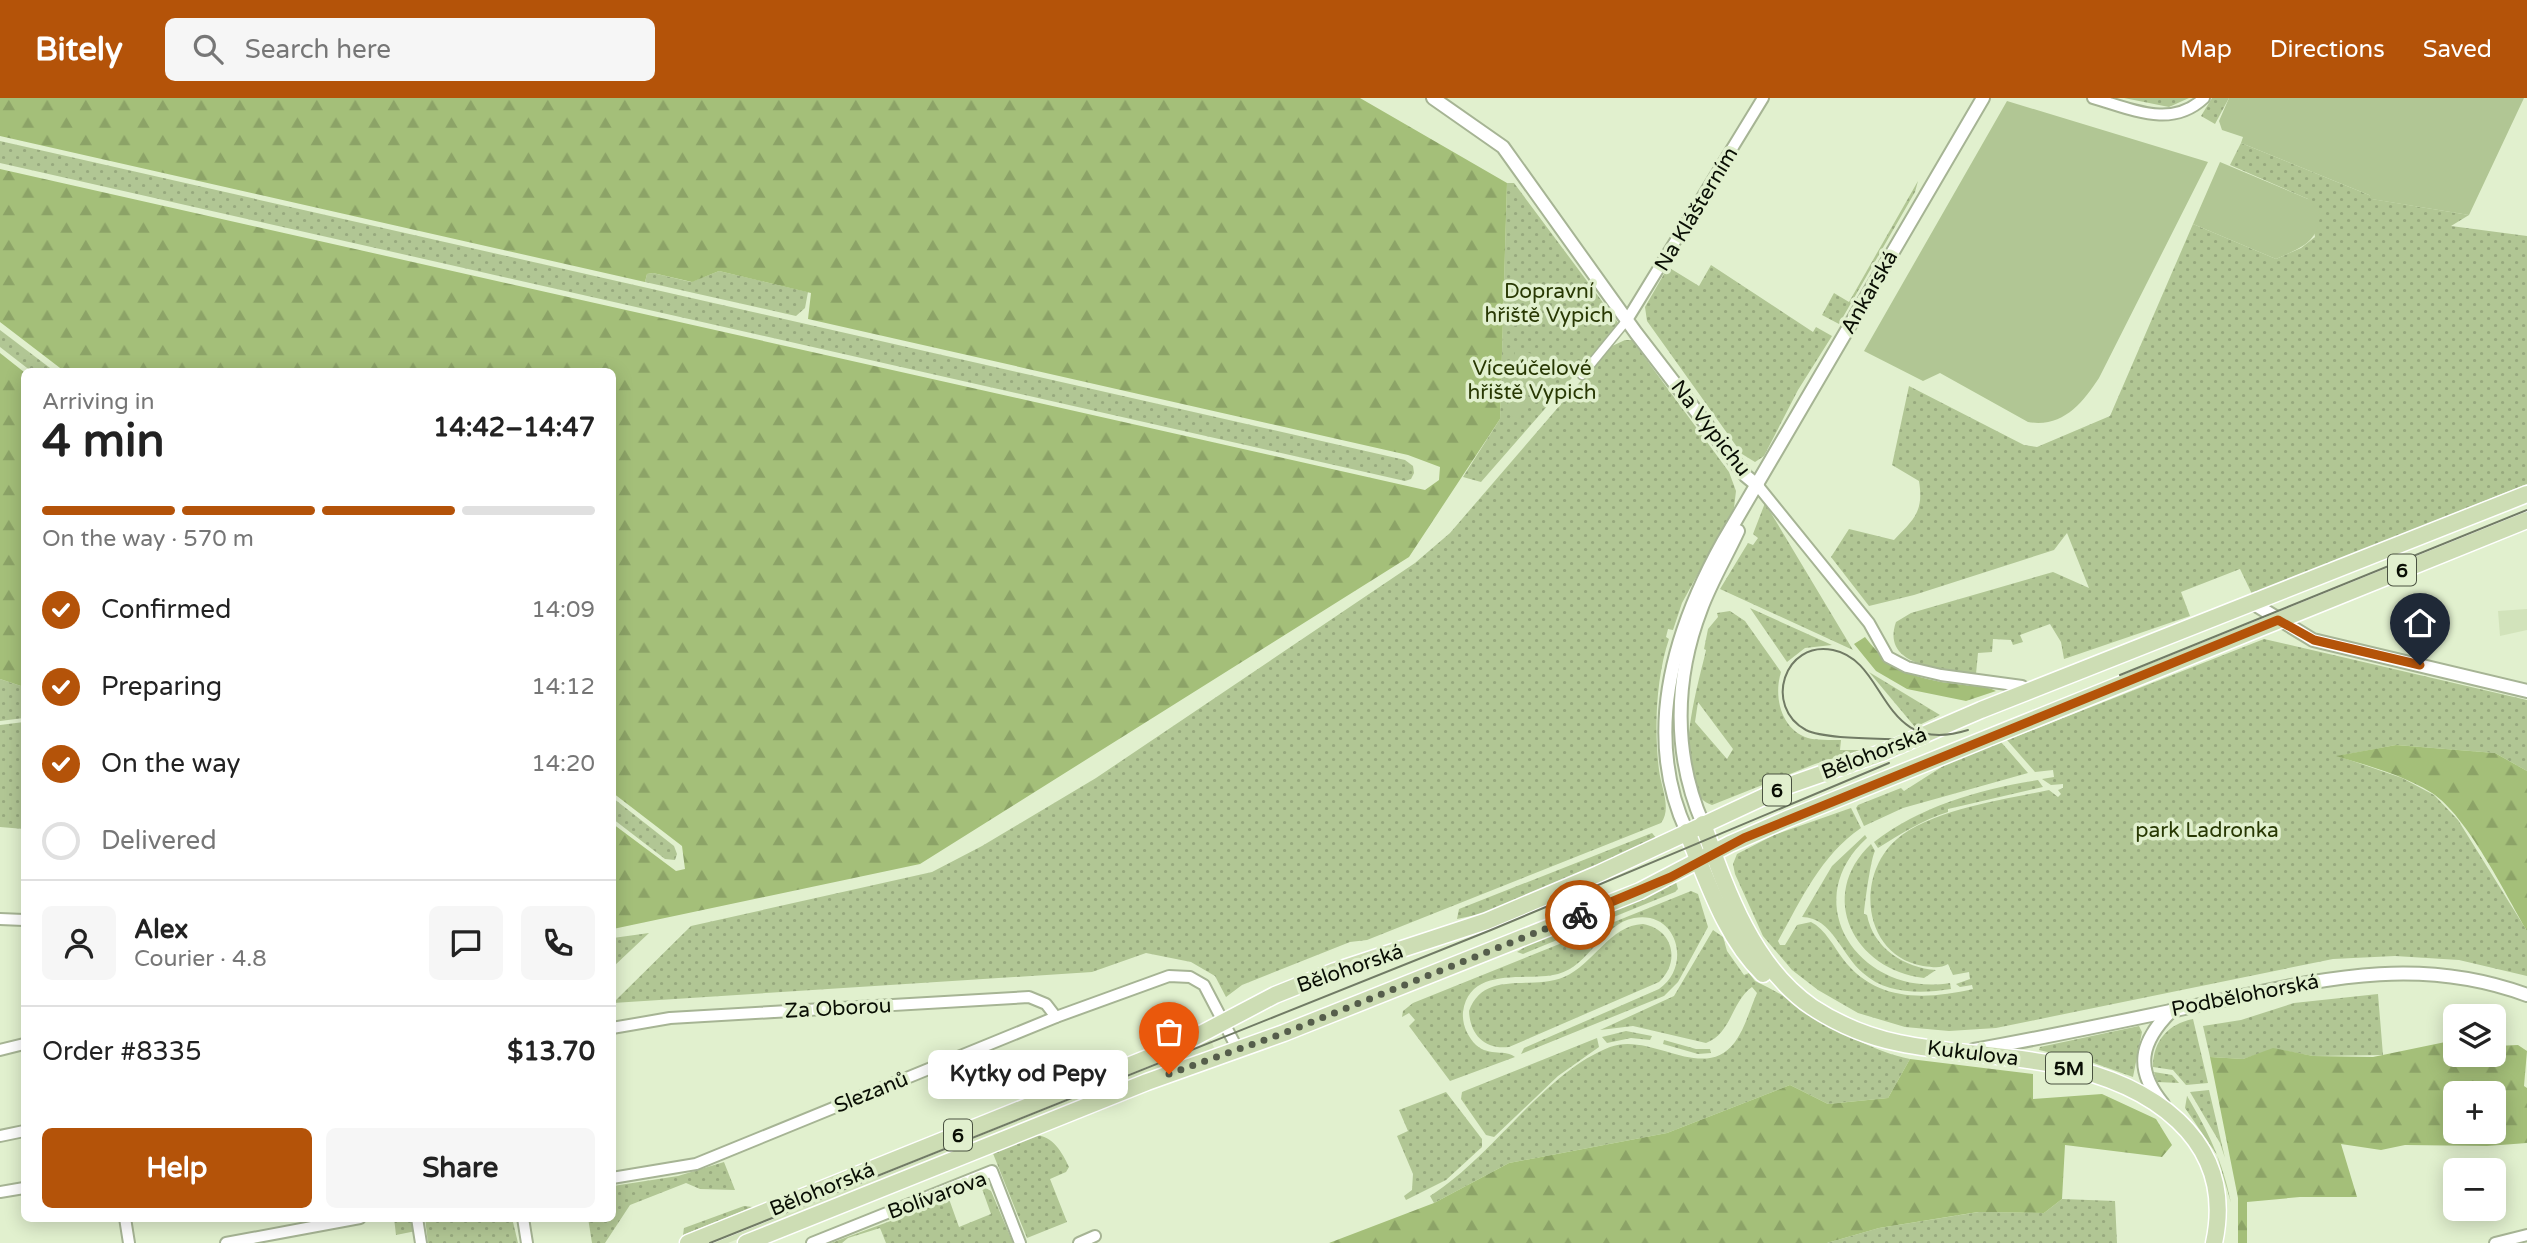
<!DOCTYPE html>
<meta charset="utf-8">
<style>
body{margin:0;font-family:"Varela Round",sans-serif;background:#f6f6f6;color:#222;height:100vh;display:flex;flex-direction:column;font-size:26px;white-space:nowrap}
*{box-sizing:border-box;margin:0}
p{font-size:23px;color:#767676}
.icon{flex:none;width:38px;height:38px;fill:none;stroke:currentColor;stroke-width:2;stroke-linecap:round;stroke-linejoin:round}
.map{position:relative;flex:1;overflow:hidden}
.sheet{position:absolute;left:21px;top:270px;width:595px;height:854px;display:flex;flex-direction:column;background:#fff;border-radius:10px;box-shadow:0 4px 18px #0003}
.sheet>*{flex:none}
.controls{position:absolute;left:2443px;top:906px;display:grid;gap:14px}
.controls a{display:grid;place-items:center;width:63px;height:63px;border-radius:10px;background:#fff;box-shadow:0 4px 18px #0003;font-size:35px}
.pin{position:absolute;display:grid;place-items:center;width:60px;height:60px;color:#fff;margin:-72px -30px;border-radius:50% 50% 50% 0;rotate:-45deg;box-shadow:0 0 7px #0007}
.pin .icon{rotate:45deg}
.courier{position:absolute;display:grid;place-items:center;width:70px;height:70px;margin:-35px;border:5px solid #b45309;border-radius:50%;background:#fff;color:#222;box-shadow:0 2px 9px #0007}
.bubble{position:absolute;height:49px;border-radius:10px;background:#fff;box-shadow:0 4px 18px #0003;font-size:23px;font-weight:700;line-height:49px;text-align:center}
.headline em{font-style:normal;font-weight:700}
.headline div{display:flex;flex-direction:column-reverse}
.headline{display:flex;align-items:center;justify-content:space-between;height:119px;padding:0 21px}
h1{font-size:46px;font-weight:700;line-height:52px}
.bar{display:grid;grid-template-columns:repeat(4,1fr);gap:10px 7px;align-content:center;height:84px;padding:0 21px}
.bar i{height:9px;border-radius:5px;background:#e0e0e0}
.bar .on{background:#b45309}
.bar p{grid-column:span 4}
.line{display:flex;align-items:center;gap:18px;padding:0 21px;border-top:2px solid #e0e0e0}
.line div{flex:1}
.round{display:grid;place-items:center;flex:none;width:74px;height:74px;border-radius:10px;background:#f6f6f6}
ol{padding:0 21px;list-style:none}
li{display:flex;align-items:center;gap:21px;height:77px}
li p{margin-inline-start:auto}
li .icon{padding:7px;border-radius:50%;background:#b45309;color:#fff;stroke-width:4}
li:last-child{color:#767676}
li i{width:38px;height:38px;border:4px solid #e0e0e0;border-radius:50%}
.primary-button{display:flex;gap:14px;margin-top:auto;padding:14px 21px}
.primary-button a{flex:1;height:80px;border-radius:10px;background:#b45309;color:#fff;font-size:28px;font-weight:700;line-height:80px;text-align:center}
.primary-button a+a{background:#f6f6f6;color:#222}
header{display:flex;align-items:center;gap:42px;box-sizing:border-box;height:98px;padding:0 35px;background:#b45309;color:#fff}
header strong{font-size:33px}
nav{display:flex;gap:38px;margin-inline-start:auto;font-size:24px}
.search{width:490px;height:63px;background:#f6f6f6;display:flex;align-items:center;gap:18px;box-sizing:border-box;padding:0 24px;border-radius:10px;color:#767676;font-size:26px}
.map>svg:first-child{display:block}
</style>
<header>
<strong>Bitely</strong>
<div class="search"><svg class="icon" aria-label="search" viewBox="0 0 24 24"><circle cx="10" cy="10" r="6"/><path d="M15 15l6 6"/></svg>Search here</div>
<nav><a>Map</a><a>Directions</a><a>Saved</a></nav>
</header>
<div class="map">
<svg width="2527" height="1145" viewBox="0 0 2527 1145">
<defs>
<pattern id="green-dots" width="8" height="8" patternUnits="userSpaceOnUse" patternTransform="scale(1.75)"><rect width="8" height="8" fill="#b1c694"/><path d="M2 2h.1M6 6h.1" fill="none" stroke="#97a97e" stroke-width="1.8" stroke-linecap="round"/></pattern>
<pattern id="forest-firs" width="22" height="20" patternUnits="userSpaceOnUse" patternTransform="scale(1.75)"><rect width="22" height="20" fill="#a4bf79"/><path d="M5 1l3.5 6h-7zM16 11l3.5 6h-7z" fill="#8ca367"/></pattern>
</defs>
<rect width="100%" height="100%" fill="#e1f0ce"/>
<g fill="#d2e3bb">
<polygon points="2527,511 2527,532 2500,538 2498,513"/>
<polygon points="1210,939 1214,950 1209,952 1210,955 1146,977 728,1145 706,1145"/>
</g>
<g fill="url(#green-dots)" fill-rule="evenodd">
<polygon points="2124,0 2189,0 2169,9"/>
<polygon points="2212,0 2229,0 2215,26 2201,18"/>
<polygon points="0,43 1405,362 1413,368 1414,375 1411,381 1405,383 0,65"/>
<path d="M 2241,45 L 2369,97 L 2372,101 L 2469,117 L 2451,128 L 2527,138 L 2527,386 L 2252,496 L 2240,471 L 2181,494 L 2190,518 L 2064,561 L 2061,544 L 2050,526 L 2020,537 L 2023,544 L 2013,547 L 2011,542 L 1993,541 L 1992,554 L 1978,555 L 1976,576 C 1945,571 1880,570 1896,524 L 1911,515 L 2053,474 L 2089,490 L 2067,435 L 2054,452 L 1914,497 L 1869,508 L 1831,459 L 1849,431 L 1894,442 C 1914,421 1924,414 1919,383 L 1892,367 L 1909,288 L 2024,347 L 2037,349 L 2110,318 L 2193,126 L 2276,161 L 2301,150 L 2315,139 L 2308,101 L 2230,67 Z"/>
<polygon points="1918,83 1915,94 1839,226 1822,217 1834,195 1849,204"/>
<polygon points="1507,85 1514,85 1619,226 1481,384 1463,379 1500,321"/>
<polygon points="1711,167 1813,234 1816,229 1832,238 1798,292 1764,358 1755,364 1742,356 1647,223 1645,209 1668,169 1699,188"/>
<polygon points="719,173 808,194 805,210 796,218 645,184 647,176 653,175 691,184"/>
<polygon points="0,232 54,273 31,273 0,249"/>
<path d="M 1625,242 L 1632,242 L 1729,374 L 1736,393 L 1734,410 L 1682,505 L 1673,532 L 1668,531 L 1666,539 L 1669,541 C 1656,580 1654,631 1659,672 C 1661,689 1672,711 1661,725 L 1367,842 L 1350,844 L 1242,887 L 1226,899 L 1215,878 L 1191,864 L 1146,855 L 1092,874 L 613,905 L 691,828 L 932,774 L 982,748 L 1096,680 L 1415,465 L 1450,435 L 1610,249 Z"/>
<polygon points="1765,405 1847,542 1853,552 1720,491 1748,445 1753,447 1758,440 1753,436"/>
<polygon points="1750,510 1832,547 1805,550 1787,564"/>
<path d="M 1730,513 L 1745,523 L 1781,574 C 1773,600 1782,632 1808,640 C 1814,642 1832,642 1841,642 L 1840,652 L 1860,652 L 1815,666 L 1712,707 C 1665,691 1700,581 1706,552 L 1704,551 L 1708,531 L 1718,519 L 1717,515 ZM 1698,604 L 1733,651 L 1727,661 L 1695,624 Z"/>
<path d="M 2264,541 L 2527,602 L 2527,673 L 2495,655 L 2396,647 L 2338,658 L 2402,680 L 2434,697 L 2458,722 L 2527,833 L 2527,878 L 2459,862 L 2395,858 L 2333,861 L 1996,930 L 1949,933 L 1905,929 L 1858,915 L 1818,892 L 1792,872 L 1763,838 L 1735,776 L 1733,766 L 1737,756 L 1774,737 L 1851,710 L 1861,730 C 1821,757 1801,802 1778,843 L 1780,847 L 1785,847 L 1797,827 L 1811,824 C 1825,831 1834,849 1843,861 C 1876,904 1925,902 1973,891 L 1972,887 L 1960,889 L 1956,886 L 1970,881 L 1969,874 L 1953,877 L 1948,866 C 1940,871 1933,869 1923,868 C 1862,857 1855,777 1897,741 C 1933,711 2003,702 2049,692 L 2058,699 L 2061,696 L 2058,692 L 2063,690 L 2063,686 L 2051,687 L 2042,681 L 2054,679 L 2053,672 L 2035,674 L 2007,642 Z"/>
<polygon points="1869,574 1940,617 1915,629"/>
<polygon points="0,581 24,589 24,620 0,623"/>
<polygon points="24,624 24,731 0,729 0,627"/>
<polygon points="2001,644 2028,675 1903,710 1864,728 1856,710 1858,707 1901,690 1904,693 1951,663"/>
<path d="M 2038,682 L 2043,689 L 1948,711 L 1948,714 C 1922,722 1901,736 1878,750 L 1874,744 C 1920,708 1980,691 2038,682 Z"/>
<polygon points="613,700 674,748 677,756 675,762 665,761 613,721"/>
<polygon points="1652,735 1658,742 1495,813 1457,821 1459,811"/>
<path d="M 1865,737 L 1867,740 C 1795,805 1861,900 1950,885 L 1951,891 C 1921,896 1886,896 1863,875 C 1842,858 1832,819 1802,819 L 1832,768 Z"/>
<path d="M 1871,746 L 1875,753 C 1871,759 1864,810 1864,816 L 1867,817 C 1873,850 1905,870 1936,872 L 1924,880 C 1854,872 1816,798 1871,746 Z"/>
<polygon points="1676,784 1678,791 1675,794 1523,856 1517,854 1536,842"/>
<path d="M 1691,793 L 1698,796 L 1708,829 L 1678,884 L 1664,898 L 1521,956 L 1524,950 L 1659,891 C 1692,869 1678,812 1634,820 C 1602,826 1589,868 1558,876 C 1526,884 1470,867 1463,914 C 1462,926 1467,938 1476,947 C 1490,959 1506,951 1515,959 L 1450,983 L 1409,928 L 1415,922 L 1409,915 L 1402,919 L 1403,913 L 1413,905 Z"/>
<path d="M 1643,826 C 1673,831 1681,864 1659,884 L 1509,949 C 1484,952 1470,936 1469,913 C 1484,871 1532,893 1564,879 C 1593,867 1610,827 1643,826 Z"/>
<path d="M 1713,832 L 1723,839 L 1727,853 L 1744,877 L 1749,875 L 1755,883 C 1809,908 1851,949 1910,961 L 1888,1000 L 1828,1006 L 1790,987 L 1667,1035 L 1509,1065 L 1434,1105 L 1430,1098 C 1494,1058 1543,975 1610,949 C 1651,933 1704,986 1735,944 C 1745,930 1750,911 1757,895 L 1752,889 C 1731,904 1732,935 1706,945 L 1633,928 L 1600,932 L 1674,898 Z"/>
<polygon points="649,835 613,869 613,840"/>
<polygon points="2378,896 2383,957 2313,958 2275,951 2243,961 2210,959 2203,928 2241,922 2294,905"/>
<path d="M 2193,921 L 2208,985 L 2186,987 L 2173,972 L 2153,969 C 2153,943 2168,926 2193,921 Z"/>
<polygon points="2139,928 2142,934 2133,979 2094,965 2039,952 2040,949"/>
<polygon points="1626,933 1652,938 1650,942 1631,940 1607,945 1602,939"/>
<polygon points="1597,940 1599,949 1558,978 1494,1039 1486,1037 1461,1001 1462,994"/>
<polygon points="1664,942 1696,951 1710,951 1711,955 1698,956 1663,946"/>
<polygon points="2154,974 2172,977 2179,985 2157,984"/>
<polygon points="2209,992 2225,1060 2220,1045 2190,994"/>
<polygon points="1446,994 1482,1041 1482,1049 1446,1082 1406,1102 1404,1098 1412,1092 1413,1076 1397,1038 1408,1033 1399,1012"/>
<path d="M 2187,998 C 2208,1033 2223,1064 2231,1105 L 2217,1057 L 2185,1010 Z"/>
<path d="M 1035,1037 C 1053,1038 1062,1054 1069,1069 L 1066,1074 L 1050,1081 L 1067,1124 L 1027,1140 L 992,1053 Z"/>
<polygon points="724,1064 735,1092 700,1091 686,1085 630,1107 605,1145 592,1145 588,1120 612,1120 613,1088 678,1078"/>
<path d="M 979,1086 L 991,1093 L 1013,1145 L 886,1145 L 880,1130 L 848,1140 L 842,1145 L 831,1145 L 942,1104 L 941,1101 ZM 981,1088 L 991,1116 L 959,1129 L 949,1101 Z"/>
<polygon points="2062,1101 2115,1103 2117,1145 1827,1145 1879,1130 1979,1114 2044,1115"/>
<polygon points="744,1108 753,1109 683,1137 684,1130"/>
<polygon points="394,1120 414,1120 416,1133 396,1137"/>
<polygon points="425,1120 512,1120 518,1145 428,1145"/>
</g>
<g fill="url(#forest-firs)" fill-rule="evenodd">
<polygon points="0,0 1360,0 1507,85 1500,321 1409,459 920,766 613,831 613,726 676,773 685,771 682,748 613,695 612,273 64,273 0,224 0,71 1425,392 1439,382 1440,369 1408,357 808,221 811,195 719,173 692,184 653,175 647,176 645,184 0,38"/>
<polygon points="0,255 24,274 24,589 0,581"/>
<path d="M 1865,539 C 1893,576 1920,582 1965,587 C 1975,589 1988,588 1996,593 L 1966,603 L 1907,591 L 1876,573 L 1854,546 Z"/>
<path d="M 2396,647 L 2495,655 L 2527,673 L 2527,833 C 2505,795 2467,718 2432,695 C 2403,677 2369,668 2336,658 Z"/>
<path d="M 2455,942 L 2455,957 L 2494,957 L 2494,942 L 2495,948 L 2518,947 L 2527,953 L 2524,988 L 2527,990 L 2527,1045 L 2487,1048 L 2405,1047 L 2381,1052 L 2341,1046 L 2357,1099 L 2300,1099 L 2247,1104 L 2247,1145 L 2238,1145 L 2238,1100 L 2210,959 L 2243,961 L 2273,950 L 2313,958 L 2373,959 ZM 2455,996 L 2494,996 L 2494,1034 L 2455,1034 Z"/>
<polygon points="1910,961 2033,976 2033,1001 2102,996 2156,1021 2172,1047 2162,1059 2065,1047 2062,1101 2044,1115 1978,1114 1879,1130 1827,1145 1329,1145 1434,1105 1509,1065 1667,1035 1790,987 1828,1006 1888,1000"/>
</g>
<g fill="#b1c694">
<polygon points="2229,0 2524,0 2469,117 2371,101 2369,97 2241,45 2243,39 2222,32 2219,23"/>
<path d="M 2007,3 L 2208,64 L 2099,280 C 2082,306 2062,330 2028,324 L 1940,275 L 1923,283 L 1864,253 Z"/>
<path d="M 2220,64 L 2308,101 L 2320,115 C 2319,145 2300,150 2276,161 L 2193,126 Z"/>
<polygon points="1516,251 1556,263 1545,302 1504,290"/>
<polygon points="1511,297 1526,302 1519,321 1505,315"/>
</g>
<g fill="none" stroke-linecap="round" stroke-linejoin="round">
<defs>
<polyline id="pedestrian" points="1582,277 1627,222"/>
<g id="minor">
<path d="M 2093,0 C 2132,11 2171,31 2204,0"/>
<polyline points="1627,222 1763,0"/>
<polyline points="1758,388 1869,525 1888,559 1907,569 1941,577 2022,588 2025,596"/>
<polyline points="0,821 24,822"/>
<polyline points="612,930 670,920 1029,899 1046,906 1056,919"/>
<polyline points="0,952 24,946"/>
<polyline points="0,1038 24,1033"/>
<polyline points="612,1080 696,1066 1056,919 1169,878 1190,879 1204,887 1238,952"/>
<polyline points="0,1094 24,1090"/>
<polyline points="125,1120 129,1145"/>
<polyline points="417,1120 421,1145"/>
<polyline points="523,1120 527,1145"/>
<polyline points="226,1145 360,1120"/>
<polyline points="812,1145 992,1073 1020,1145"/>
<polyline points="1079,1145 1095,1138"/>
<polyline points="2495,1145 2527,1137"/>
</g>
<g id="tertiary">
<polyline points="1433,0 1503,49 1636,235 1746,378 1758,388"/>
<polyline points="2254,506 2313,542 2527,593"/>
<path d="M 1703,726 C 1673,657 1674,581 1701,511 C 1711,484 1726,459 1738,433"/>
<path d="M 1687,734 C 1642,637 1674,532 1723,444 L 1983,0"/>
<path d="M 1974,952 C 2053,938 2131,921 2209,905 C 2319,882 2416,856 2527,897"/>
<path d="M 2163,1006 C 2134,971 2140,944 2171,913"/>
</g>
<g id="primary">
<path d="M 1703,726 C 1726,791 1752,868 1812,909 C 1838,926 1869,939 1899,945 C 1951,956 2005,956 2057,967 C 2148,985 2237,1039 2214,1145"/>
<path d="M 1687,734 C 1707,782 1725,839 1763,876"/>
<polyline points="688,1145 1180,947 1275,897 1335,873 1487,823 1598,776 1787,688 1884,654 1981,612 2527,396"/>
<polyline points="746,1145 1147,984 1284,935 1640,793 1730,746 1785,722 2527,422"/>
</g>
</defs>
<use href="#pedestrian" stroke="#a6b494" stroke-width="11"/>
<use href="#minor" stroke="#a6b494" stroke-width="14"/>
<use href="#tertiary" stroke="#a6b494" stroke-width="16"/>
<use href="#primary" stroke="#fff" stroke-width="19"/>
<use href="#pedestrian" stroke="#fff" stroke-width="8"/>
<use href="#minor" stroke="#fff" stroke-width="10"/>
<use href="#tertiary" stroke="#fff" stroke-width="12"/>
<use href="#primary" stroke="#cdddb4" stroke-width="16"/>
<g stroke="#717b65" stroke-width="2">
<polyline points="2120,577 2527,412"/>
<path d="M 1912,642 C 1887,640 1826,642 1806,632 C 1763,609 1784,542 1833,552 C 1889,563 1879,660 1968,632"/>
<polyline points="710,1145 1491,832 1889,665"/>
</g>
</g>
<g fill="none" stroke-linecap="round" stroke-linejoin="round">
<polyline stroke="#555d4b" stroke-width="7" stroke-dasharray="0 12.6" points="1169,976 1284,935 1580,817"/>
<polyline stroke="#b45309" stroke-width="9" points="1580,817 1671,779 1744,740 2278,522 2314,542 2420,567"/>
</g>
<g text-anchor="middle" stroke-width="7" stroke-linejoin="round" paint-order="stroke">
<g fill="#e1f0ce" stroke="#4a5241" stroke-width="2">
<rect x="2388" y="456.5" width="28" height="31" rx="5"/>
<rect x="1763" y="676.5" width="28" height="31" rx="5"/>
<rect x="2046" y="954.5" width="46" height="31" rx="5"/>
<rect x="944" y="1021.5" width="28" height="31" rx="5"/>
</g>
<g font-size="19" font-weight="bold" fill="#090e04">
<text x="2402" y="479">6</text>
<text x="1777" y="699">6</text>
<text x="2069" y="977">5M</text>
<text x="958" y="1044">6</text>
</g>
<g font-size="21" fill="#090e04" stroke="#e1f0ce">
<text transform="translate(1696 111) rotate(-59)" y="7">Na Klášterním</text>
<text transform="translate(1869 194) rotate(-60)" y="7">Ankarská</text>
<text transform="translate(1711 330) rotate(52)" y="7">Na Vypichu</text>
<text transform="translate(1874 655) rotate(-21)" y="7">Bělohorská</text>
<text transform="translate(1350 870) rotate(-19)" y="7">Bělohorská</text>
<text transform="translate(2245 897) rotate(-11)" y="7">Podbělohorská</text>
<text transform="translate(838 910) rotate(-3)" y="7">Za Oborou</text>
<text transform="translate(1973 955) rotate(7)" y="7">Kukulova</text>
<text transform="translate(871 994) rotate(-22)" y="7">Slezanů</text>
<text transform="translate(822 1091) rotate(-22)" y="7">Bělohorská</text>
<text transform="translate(937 1097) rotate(-20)" y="7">Bolívarova</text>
</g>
<g font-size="21" fill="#283803" stroke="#e1f0ce">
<text x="1549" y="200">Dopravní<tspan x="1549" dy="24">hřiště Vypich</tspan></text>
<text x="1532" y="277">Víceúčelové<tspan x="1532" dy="24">hřiště Vypich</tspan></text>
<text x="2207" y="739">park Ladronka</text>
</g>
</g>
</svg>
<div class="controls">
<a><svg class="icon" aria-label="layers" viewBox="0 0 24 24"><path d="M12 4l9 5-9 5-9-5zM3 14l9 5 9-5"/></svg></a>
<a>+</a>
<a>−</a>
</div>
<div class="pin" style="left:1169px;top:976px;background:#ea580c"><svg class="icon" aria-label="bag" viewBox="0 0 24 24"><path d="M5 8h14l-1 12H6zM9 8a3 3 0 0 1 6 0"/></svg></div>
<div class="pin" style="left:2420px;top:567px;background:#1f2937"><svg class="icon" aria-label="home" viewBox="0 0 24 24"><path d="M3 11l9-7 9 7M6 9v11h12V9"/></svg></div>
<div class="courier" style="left:1580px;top:817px"><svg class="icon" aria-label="bike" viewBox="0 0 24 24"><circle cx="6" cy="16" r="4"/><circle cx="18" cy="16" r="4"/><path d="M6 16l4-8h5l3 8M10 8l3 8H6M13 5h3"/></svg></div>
<div class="bubble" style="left:928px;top:952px;width:200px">Kytky od Pepy</div>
<section class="sheet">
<div class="headline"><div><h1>4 min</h1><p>Arriving in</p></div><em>14:42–14:47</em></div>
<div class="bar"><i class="on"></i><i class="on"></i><i class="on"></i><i></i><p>On the way · 570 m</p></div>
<ol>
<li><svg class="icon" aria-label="check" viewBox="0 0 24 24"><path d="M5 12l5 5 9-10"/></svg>Confirmed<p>14:09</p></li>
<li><svg class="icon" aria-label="check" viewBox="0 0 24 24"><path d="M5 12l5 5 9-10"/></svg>Preparing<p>14:12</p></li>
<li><svg class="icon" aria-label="check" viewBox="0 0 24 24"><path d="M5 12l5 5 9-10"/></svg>On the way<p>14:20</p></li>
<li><i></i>Delivered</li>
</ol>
<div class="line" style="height:126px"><a class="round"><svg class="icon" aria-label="person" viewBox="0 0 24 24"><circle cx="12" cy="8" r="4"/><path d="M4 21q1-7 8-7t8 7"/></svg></a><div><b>Alex</b><p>Courier · 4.8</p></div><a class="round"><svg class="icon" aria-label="chat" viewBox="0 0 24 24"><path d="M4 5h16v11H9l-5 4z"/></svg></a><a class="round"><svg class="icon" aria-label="phone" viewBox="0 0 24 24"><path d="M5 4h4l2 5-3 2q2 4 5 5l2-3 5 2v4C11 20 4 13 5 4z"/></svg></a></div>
<div class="line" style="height:91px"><div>Order #8335</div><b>$13.70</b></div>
<div class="primary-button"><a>Help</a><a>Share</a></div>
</section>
</div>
